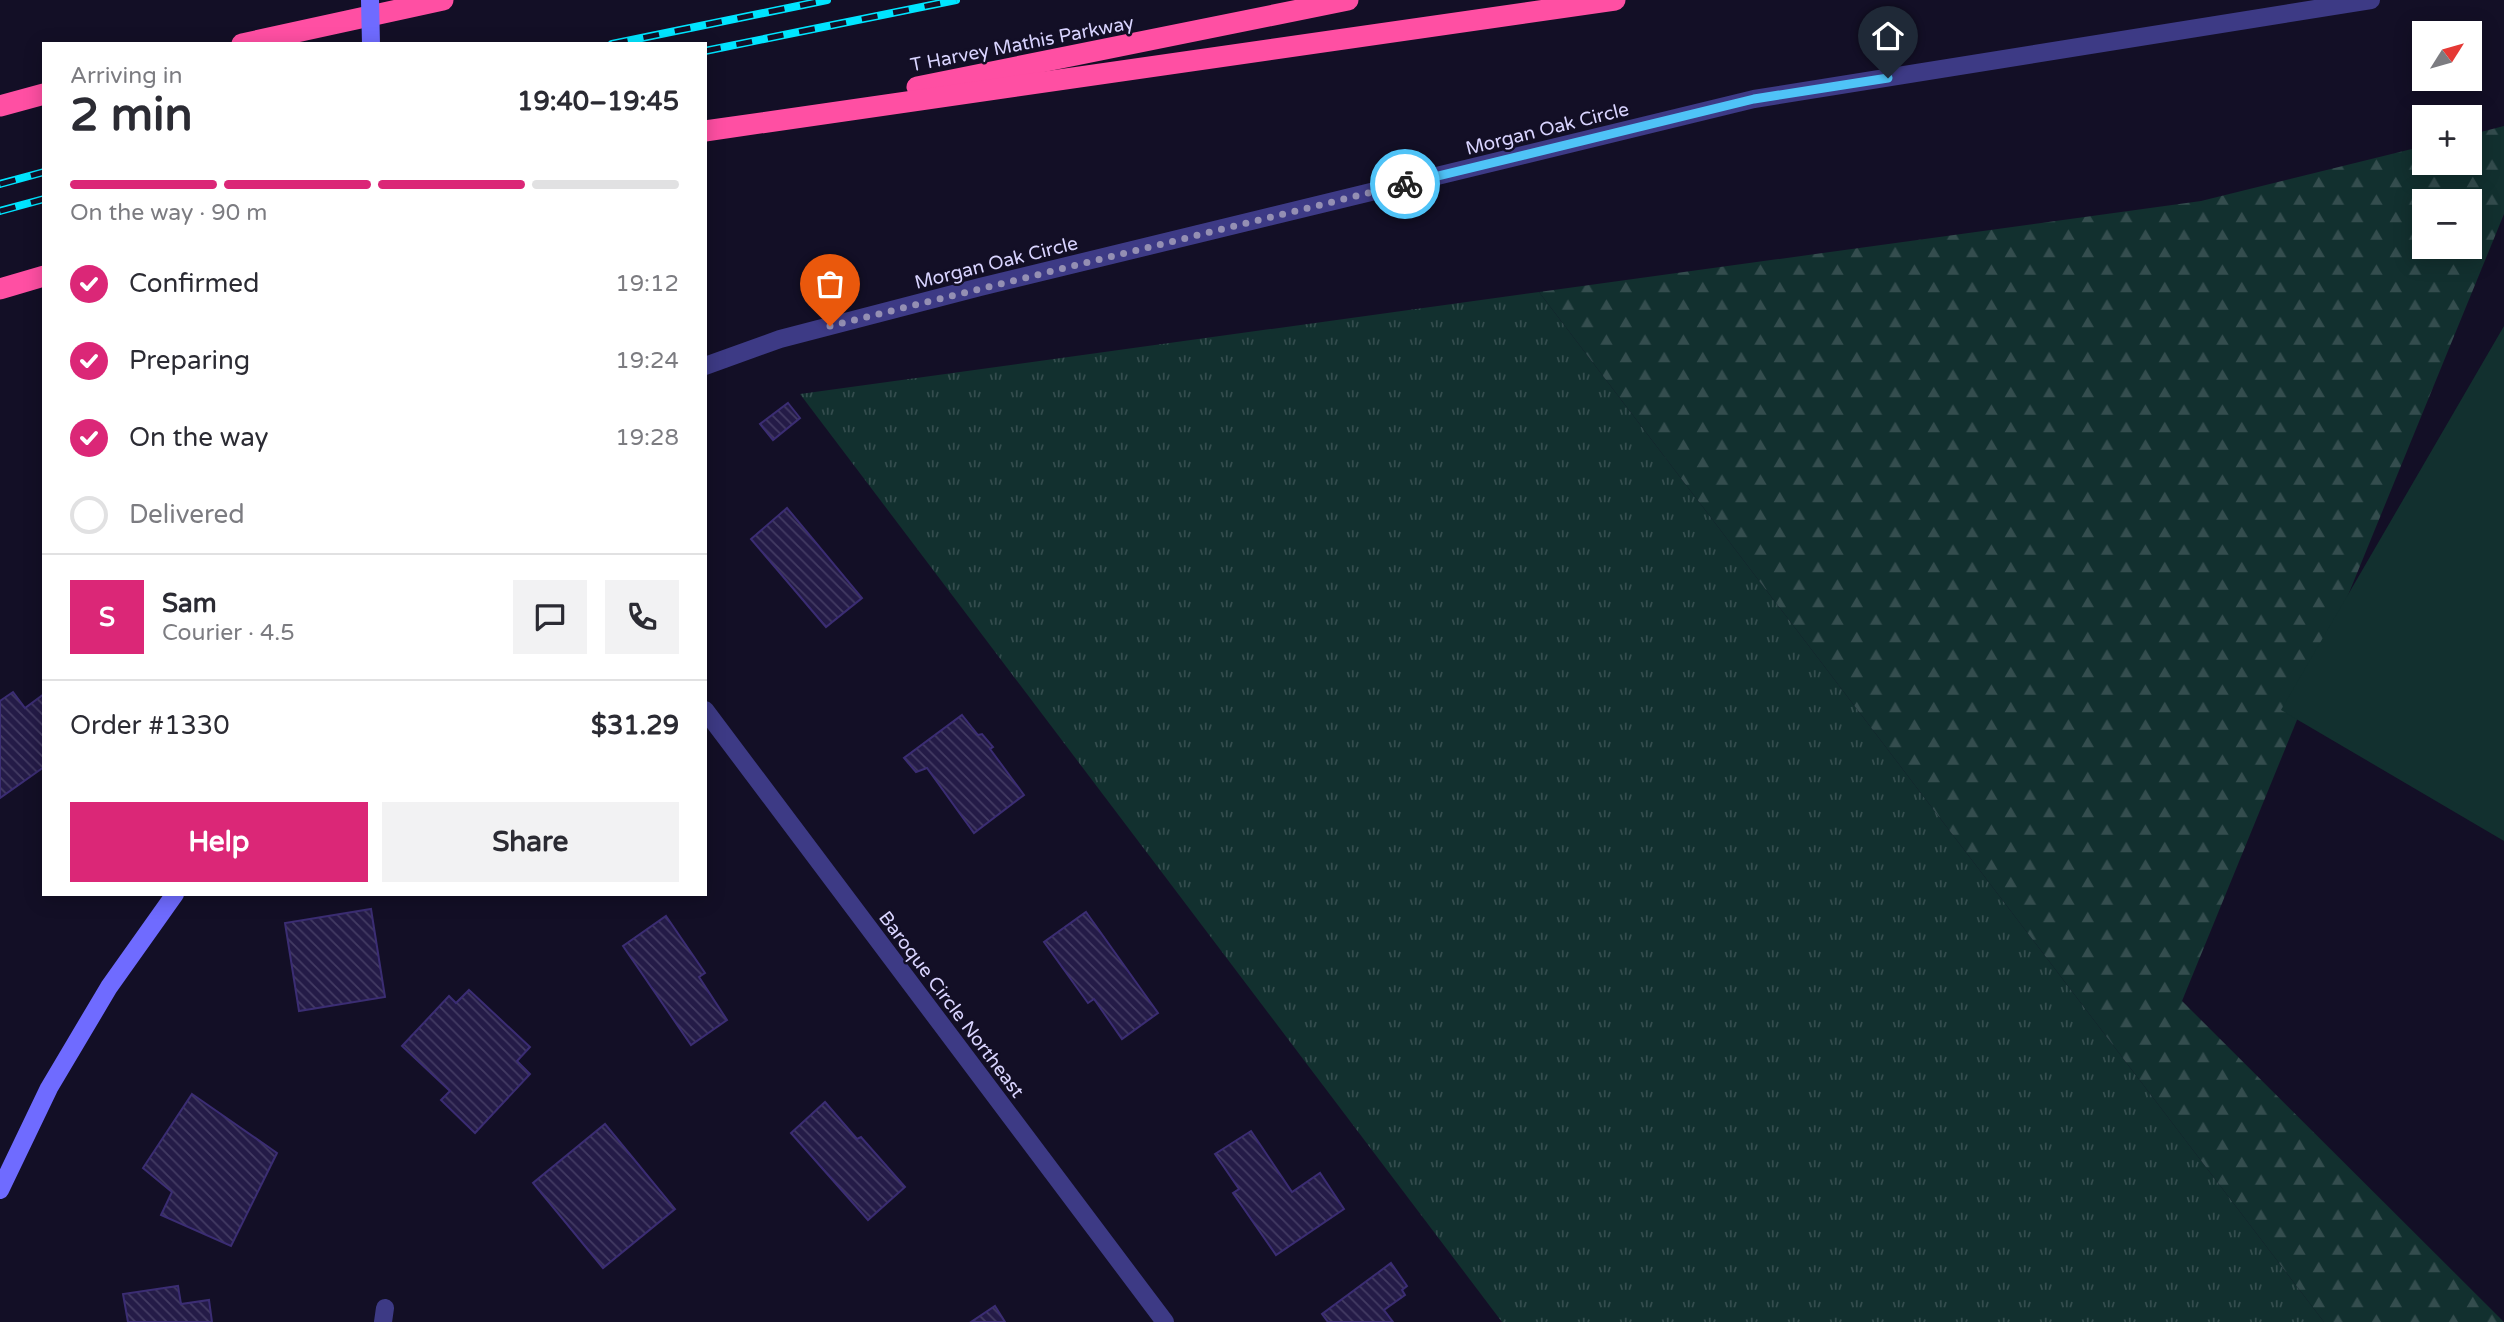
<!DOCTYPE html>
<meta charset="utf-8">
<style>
body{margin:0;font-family:"Varela Round",sans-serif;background:#f2f2f3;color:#2b2b33;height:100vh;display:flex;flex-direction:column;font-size:26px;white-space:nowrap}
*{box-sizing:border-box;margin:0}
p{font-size:23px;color:#7c7c81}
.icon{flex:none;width:38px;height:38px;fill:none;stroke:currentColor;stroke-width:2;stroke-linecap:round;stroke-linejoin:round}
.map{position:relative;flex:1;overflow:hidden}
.panel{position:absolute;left:42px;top:42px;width:665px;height:854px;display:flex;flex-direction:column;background:#fff;border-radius:0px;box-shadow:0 4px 18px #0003}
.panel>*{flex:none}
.needle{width:46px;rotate:53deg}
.controls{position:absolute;left:2412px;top:21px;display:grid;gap:14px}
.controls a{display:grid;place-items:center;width:70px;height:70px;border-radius:0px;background:#fff;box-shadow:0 4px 18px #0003;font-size:35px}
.pin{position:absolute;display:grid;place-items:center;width:60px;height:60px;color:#fff;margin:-72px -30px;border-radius:50% 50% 50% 0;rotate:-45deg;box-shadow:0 0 7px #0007}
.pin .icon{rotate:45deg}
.courier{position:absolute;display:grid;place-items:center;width:70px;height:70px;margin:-35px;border:5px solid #4fc3f7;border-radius:50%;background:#fff;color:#222;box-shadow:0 2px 9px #0007}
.overview em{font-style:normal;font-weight:700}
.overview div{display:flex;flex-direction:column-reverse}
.overview{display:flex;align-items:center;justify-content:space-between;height:119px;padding:0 28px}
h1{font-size:46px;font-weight:700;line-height:52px}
.bar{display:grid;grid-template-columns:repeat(4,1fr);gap:10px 7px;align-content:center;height:84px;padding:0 28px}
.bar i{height:9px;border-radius:5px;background:#e1e1e2}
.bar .on{background:#db2777}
.bar p{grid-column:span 4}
.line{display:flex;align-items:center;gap:18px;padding:0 28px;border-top:2px solid #e1e1e2}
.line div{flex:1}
.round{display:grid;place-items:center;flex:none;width:74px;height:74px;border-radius:0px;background:#f2f2f3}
ol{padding:0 28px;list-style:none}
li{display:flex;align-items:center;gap:21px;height:77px}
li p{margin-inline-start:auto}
li .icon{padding:7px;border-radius:50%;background:#db2777;color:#fff;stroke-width:4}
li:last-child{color:#7c7c81}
li i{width:38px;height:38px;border:4px solid #e1e1e2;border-radius:50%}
.action{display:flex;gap:14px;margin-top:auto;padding:14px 28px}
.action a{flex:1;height:80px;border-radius:0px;background:#db2777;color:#fff;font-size:28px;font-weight:700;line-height:80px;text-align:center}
.action a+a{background:#f2f2f3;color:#2b2b33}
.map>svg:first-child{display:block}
</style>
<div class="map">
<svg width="2504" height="1322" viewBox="0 0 2504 1322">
<defs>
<pattern id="grass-tufts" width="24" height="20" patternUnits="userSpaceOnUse" patternTransform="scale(1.75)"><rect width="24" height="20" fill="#12302f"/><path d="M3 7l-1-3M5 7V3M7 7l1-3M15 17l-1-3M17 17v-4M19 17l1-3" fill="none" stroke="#344d4e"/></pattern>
<pattern id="forest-firs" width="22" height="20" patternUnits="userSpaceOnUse" patternTransform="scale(1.75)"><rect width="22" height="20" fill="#12302f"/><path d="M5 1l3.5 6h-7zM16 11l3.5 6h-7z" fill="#344d4e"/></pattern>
<pattern id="building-back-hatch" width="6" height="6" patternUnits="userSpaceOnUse" patternTransform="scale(1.75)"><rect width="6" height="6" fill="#241b47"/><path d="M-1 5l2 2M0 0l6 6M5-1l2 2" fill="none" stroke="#433b63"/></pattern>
</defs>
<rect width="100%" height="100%" fill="#130f26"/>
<polygon fill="url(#grass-tufts)" points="1539,292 2324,1322 1502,1322 800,394"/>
<path fill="url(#forest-firs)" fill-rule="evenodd" d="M 2504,126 L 2504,214 L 2182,1001 L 2504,1322 L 2324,1322 L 1539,292 L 2201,201 L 2424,146 L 2424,163 L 2469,163 L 2469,135 ZM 2424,201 L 2469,201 L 2469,247 L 2424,247 Z"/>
<polygon fill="#12302f" points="2504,326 2504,841 2281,710"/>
<g fill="url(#building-back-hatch)" stroke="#3b2d73" stroke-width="2">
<polygon points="788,403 800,418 773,440 760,424"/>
<polygon points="787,508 862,598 826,627 751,539"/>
<polygon points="13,692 25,708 44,694 44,767 0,798 0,701"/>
<polygon points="962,715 978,735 982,734 993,747 990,749 1024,795 974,833 927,768 916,772 904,758"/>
<polygon points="371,909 385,997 299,1011 285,923"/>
<polygon points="1086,912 1158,1013 1122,1039 1094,999 1088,1003 1044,942"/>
<polygon points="666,916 705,973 699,977 727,1020 691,1045 623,946"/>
<polygon points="469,990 530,1047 517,1061 530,1074 475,1133 441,1100 450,1091 402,1046 449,996 456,1003"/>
<polygon points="192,1094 277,1153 231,1246 161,1215 172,1192 143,1168"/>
<polygon points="825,1102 857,1139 861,1137 905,1187 868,1220 791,1133"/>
<polygon points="605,1124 675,1209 603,1268 533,1183"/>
<polygon points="1251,1131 1292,1192 1320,1173 1344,1209 1276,1255 1233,1193 1239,1189 1215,1154"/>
<polygon points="1391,1263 1407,1286 1402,1290 1405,1295 1384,1310 1393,1322 1328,1322 1322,1314"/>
<polygon points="178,1286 181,1304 209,1300 212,1322 128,1322 123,1294"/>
<polygon points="995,1306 1005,1322 971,1322"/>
</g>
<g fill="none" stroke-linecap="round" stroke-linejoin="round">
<g stroke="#3d3a85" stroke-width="18">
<polyline points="705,366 780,339 980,287 1754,99 2371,0"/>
<polyline points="705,710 1165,1322"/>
<polyline points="383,1322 385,1308"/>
</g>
<polyline stroke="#6f6bff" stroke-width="18" points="0,1190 49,1088 109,987 175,894"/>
<g stroke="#ff4fa3" stroke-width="21">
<polyline points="242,44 443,0"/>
<polyline points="917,87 1348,0"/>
<polyline points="0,106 44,94"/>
<polyline points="705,131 1615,0"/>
<polyline points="0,289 44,276"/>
</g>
<defs>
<g id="rail">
<polyline points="612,44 827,0"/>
<polyline points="705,51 956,0"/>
<polyline points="0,184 44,172"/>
<polyline points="0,211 44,199"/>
</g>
</defs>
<use href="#rail" stroke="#00e5ff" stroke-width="8"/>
<use href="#rail" stroke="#130f26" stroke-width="5" stroke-dasharray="16" stroke-linecap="butt"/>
<polyline stroke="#6f6bff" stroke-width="18" points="370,0 371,44"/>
</g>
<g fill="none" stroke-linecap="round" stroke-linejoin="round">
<polyline stroke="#948fb3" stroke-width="7" stroke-dasharray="0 12.6" points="830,326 1405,184"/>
<polyline stroke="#4fc3f7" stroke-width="9" points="1405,184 1754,99 1888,78"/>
</g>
<g text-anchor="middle" stroke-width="5" stroke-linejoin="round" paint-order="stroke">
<g font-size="19" fill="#d9d4ff" stroke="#130f26">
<text transform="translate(1022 43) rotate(-11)" y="7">T Harvey Mathis Parkway</text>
<text transform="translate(1547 128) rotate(-14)" y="7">Morgan Oak Circle</text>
<text transform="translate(996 262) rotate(-14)" y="7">Morgan Oak Circle</text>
<text transform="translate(952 1004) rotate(53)" y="7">Baroque Circle Northeast</text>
</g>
</g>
</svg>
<div class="controls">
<a><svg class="needle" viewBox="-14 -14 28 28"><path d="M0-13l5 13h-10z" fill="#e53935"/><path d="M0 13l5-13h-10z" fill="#7c7c81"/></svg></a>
<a>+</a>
<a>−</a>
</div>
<div class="pin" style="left:830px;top:326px;background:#ea580c"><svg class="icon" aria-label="bag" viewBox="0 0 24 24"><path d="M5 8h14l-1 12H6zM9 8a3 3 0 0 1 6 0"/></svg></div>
<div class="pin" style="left:1888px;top:78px;background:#1f2937"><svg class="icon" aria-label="home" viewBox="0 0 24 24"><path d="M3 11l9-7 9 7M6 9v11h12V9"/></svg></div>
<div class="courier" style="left:1405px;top:184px"><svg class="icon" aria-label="bike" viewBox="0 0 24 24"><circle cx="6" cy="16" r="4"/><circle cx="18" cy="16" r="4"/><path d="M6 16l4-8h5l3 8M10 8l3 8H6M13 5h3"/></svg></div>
<section class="panel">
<div class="overview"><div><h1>2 min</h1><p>Arriving in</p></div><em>19:40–19:45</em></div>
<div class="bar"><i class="on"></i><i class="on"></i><i class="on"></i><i></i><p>On the way · 90 m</p></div>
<ol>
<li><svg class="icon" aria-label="check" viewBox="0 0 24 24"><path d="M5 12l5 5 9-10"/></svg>Confirmed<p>19:12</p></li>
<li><svg class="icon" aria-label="check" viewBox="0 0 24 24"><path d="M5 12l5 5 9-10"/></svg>Preparing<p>19:24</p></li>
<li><svg class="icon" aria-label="check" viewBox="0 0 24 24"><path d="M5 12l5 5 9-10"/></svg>On the way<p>19:28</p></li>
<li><i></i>Delivered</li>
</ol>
<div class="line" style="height:126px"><b class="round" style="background:#db2777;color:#fff">S</b><div><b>Sam</b><p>Courier · 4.5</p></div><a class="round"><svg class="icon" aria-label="chat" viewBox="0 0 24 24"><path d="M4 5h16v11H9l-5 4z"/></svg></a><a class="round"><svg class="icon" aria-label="phone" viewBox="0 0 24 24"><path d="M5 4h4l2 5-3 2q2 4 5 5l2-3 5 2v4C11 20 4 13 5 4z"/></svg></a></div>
<div class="line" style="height:91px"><div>Order #1330</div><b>$31.29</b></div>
<div class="action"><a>Help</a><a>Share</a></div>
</section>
</div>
